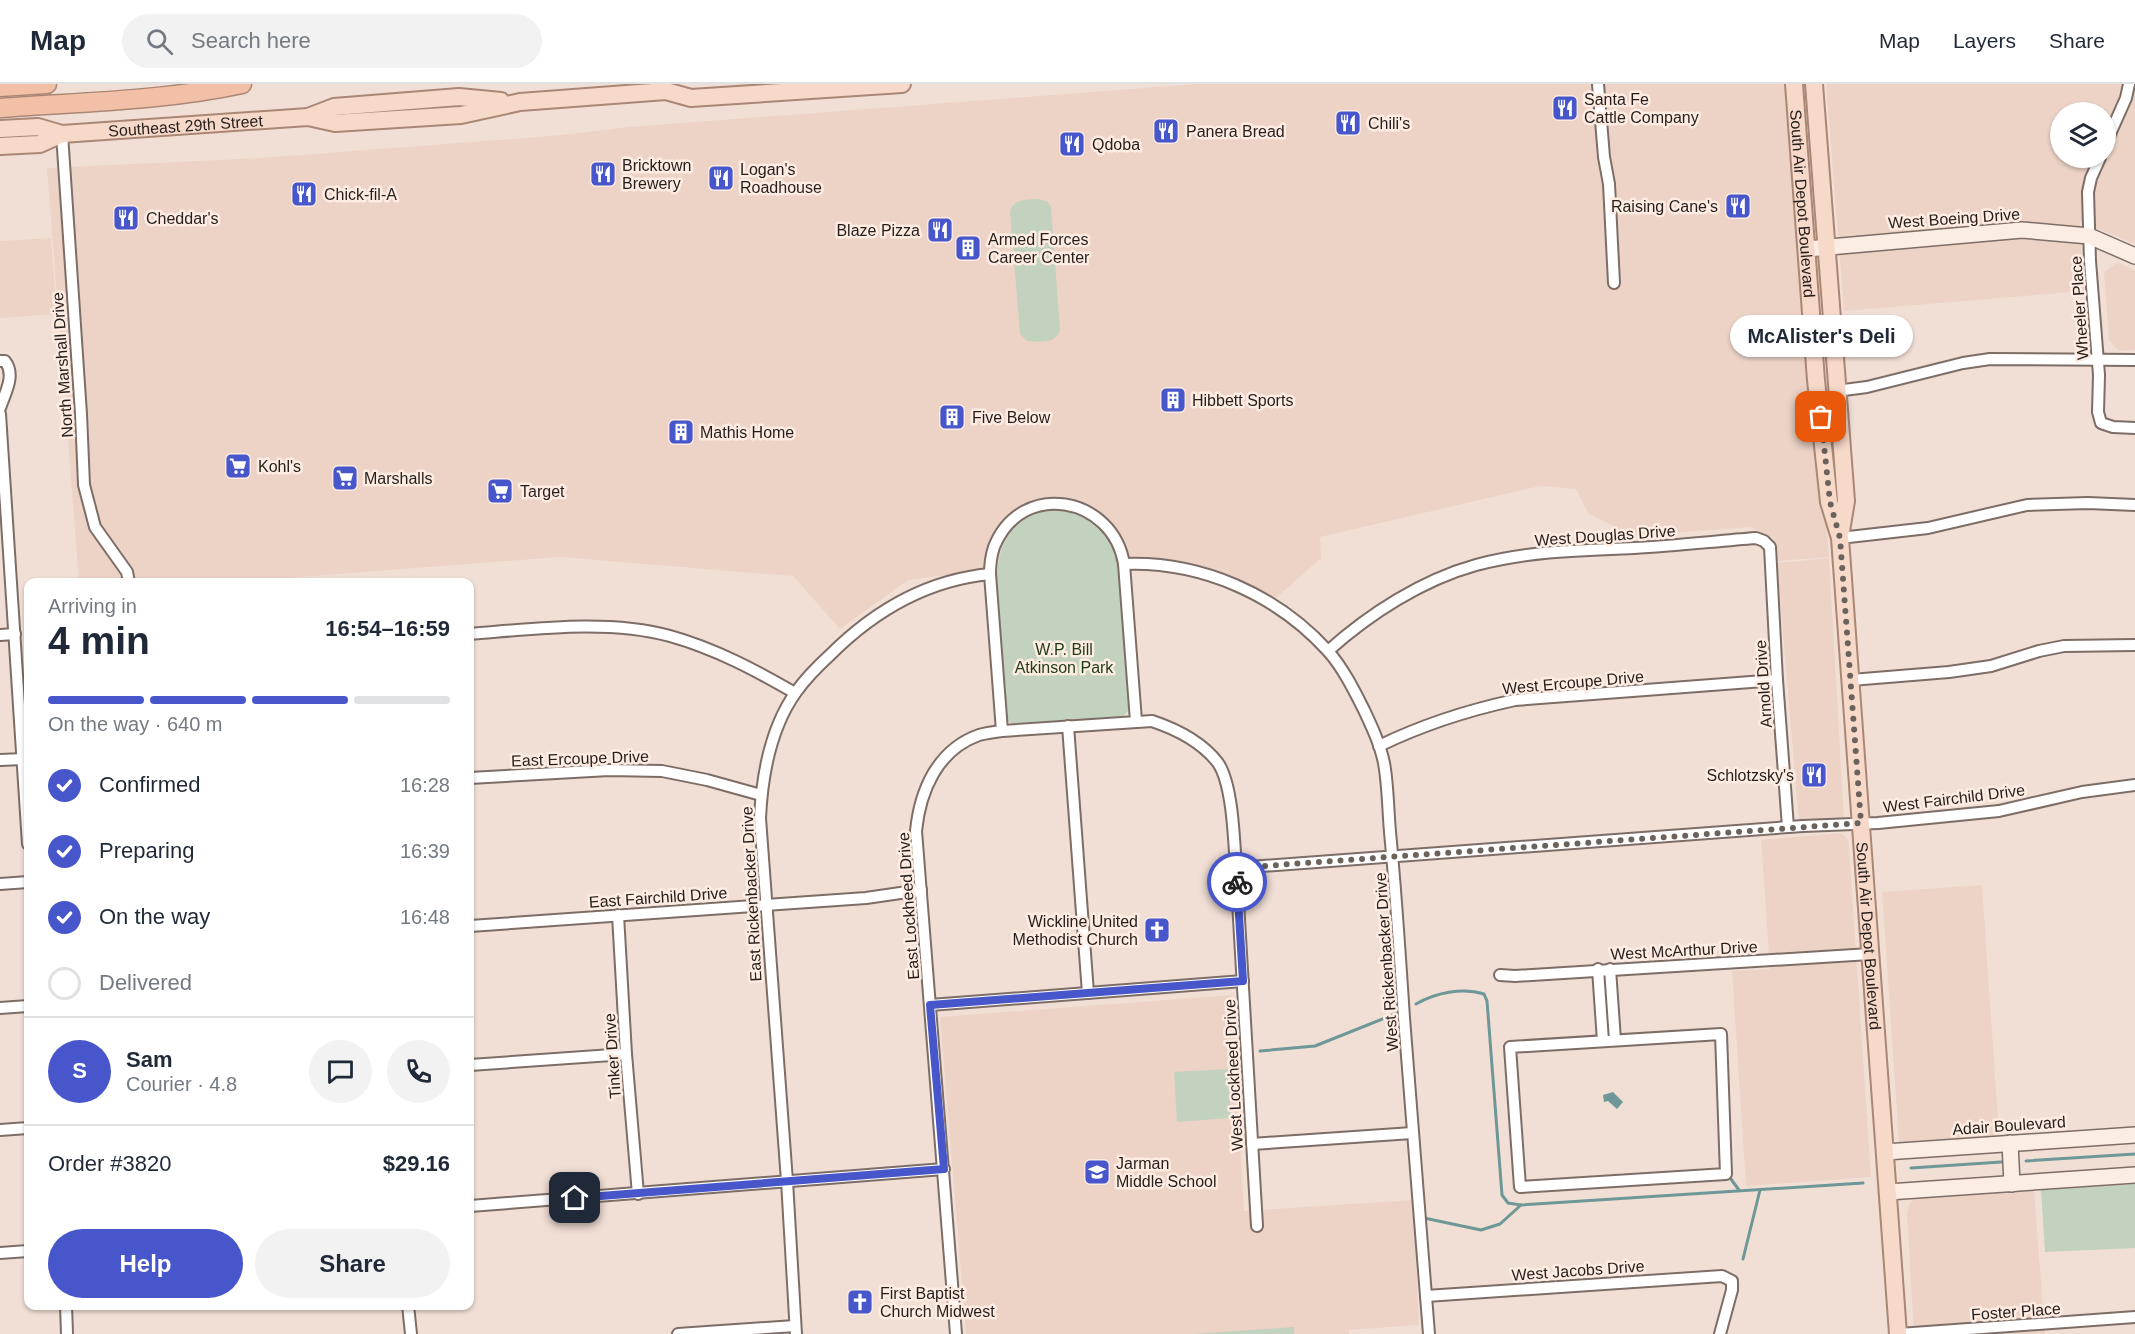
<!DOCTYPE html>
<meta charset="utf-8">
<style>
body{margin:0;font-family:Arial,sans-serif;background:#f2f2f3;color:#1f2937;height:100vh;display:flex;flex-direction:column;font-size:22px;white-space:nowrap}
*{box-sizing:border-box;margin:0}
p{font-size:20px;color:#747a83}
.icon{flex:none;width:33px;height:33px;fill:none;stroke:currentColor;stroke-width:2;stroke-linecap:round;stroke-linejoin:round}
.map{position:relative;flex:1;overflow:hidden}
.drawer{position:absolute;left:24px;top:494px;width:450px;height:732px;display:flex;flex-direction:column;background:#fff;border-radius:12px;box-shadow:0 2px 4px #0004}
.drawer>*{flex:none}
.controls{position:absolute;left:2050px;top:18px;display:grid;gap:12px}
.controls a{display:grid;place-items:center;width:66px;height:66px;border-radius:50%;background:#fff;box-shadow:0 2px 4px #0004;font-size:30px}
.pin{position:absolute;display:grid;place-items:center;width:51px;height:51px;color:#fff;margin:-26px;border-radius:12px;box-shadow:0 3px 9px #0006}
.courier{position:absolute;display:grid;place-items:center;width:60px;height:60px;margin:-30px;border:4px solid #4757cb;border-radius:50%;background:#fff;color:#222;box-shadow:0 2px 8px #0007}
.bubble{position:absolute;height:42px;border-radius:21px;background:#fff;box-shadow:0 2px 4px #0004;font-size:20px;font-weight:600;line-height:42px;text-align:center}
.summary em{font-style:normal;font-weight:600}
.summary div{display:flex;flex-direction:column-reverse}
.summary{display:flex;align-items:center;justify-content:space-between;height:102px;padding:0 24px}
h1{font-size:39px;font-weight:600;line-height:45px}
.bar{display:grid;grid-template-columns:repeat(4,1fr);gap:9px 6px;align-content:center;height:72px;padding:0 24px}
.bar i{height:8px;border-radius:4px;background:#e0e1e3}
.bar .selected{background:#4757cb}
.bar p{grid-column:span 4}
.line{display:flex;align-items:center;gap:15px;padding:0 24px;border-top:2px solid #e0e1e3}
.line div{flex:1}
.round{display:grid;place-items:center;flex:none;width:63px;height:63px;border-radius:32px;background:#f2f2f3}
ol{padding:0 24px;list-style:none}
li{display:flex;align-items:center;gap:18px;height:66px}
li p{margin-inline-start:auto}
li .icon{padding:6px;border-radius:50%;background:#4757cb;color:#fff;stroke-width:4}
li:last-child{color:#747a83}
li i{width:33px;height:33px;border:3px solid #e0e1e3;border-radius:50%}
.primary-button{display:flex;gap:12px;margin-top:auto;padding:12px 24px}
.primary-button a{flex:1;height:69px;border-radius:36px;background:#4757cb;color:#fff;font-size:24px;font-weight:600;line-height:69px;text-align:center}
.primary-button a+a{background:#f2f2f3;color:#1f2937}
header{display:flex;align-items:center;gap:36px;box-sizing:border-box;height:84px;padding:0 30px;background:#fff;border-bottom:2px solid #e0e1e3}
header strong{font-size:28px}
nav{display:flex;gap:33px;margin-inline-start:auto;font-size:21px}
.search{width:420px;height:54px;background:#f2f2f3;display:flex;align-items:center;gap:15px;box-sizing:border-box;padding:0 21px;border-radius:33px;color:#747a83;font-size:22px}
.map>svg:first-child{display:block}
</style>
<header>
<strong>Map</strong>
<div class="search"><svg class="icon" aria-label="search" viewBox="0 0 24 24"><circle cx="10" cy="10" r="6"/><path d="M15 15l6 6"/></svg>Search here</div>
<nav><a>Map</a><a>Layers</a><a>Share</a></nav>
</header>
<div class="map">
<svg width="2135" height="1250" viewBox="0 0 2135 1250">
<rect width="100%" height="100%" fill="#f1dfd6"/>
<g fill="#ecd3c6" fill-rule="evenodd">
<polygon points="1197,0 1789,0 1829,473 1777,477 1774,454 1750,443 1632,452 1588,429 1576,405 1540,402 1320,453 1321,474 1275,515 1217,487 1174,477 1133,473 1117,475 1104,449 1087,435 1071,428 1047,426 1025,435 1012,447 1003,460 996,485 908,496 840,545 793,492 560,473 236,498 79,498 47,84 261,74 562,51 629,43"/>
<path d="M 1826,0 L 2135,0 L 2135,160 L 2080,137 L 2084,207 L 1844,227 ZM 2061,28 L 2106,28 L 2106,74 L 2061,74 Z"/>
<polygon points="51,154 57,230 0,234 0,157"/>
<polygon points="2118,178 2135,187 2135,266 2119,267 2109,256 2104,188"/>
<polygon points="1829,474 1844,735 1799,738 1777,479"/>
<polygon points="1839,749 1844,751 1848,756 1849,764 1871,1093 1746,1102 1732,887 1770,885 1761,756"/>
<polygon points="1982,801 1999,1052 1899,1058 1882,808"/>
<polygon points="1232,911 1244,1127 1413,1116 1419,1241 1349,1246 1349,1250 966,1250 940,933"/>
<polygon points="2034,1106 2045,1250 1914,1250 1907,1129 1910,1119 1913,1115"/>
</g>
<g fill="#c2d2be">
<path d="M 1036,115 L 1047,117 L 1051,123 L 1060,246 C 1056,260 1039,258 1027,257 L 1020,250 L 1010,128 C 1013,115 1025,116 1036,115 Z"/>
<path d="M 1047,426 C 1085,424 1115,449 1119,487 L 1129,626 L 1123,633 L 1013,641 L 1007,636 C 1004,607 1002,578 1000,549 C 997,500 985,442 1047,426 Z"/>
<polygon points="1228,985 1231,1034 1177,1038 1174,988"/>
<polygon points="2135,1100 2135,1164 2045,1168 2041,1106"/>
<polygon points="1294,1243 1294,1250 1192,1250"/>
</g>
<polygon fill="#6e9798" points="1613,1008 1623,1018 1617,1025 1608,1017 1604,1018 1603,1011"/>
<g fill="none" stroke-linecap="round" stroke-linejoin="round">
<g stroke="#6e9798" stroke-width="3">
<path d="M 1416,920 C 1435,909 1462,903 1484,910 L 1487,917 L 1502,1111 L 1508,1119 L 1521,1121 L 1863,1099"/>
<polyline points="1260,967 1315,962 1395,930"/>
<polyline points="2026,1077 2135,1070"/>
<polyline points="1911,1084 2001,1078"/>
<polyline points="1728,1091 1739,1106"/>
<polyline points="1424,1134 1481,1146 1500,1140 1521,1121"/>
<polyline points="1743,1175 1760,1106"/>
</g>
<defs>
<g id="street">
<polyline points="1598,0 1604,73 1609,100 1614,199"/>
<polyline points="62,50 81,330 84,401 95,443 127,488 129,498"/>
<polyline points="2106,59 2126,14 2129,0"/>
<polyline points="2100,74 2091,94 2088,108 2090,177 2099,291 2098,328 2101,339 2113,343 2135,344"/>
<path d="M 0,277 L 5,277 C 16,291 5,309 0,324"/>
<polyline points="1836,307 1867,303 1963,279 1990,275 2135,276"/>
<polyline points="0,330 28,760"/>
<polyline points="1840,454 1928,444 2027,421 2088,419 2135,421"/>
<path d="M 1124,480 C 1201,477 1276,510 1328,567 C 1343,584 1354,606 1364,626 C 1372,643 1380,660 1384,679 C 1388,701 1388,725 1390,748 C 1396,810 1400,872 1404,934 C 1412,1039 1421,1145 1429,1250"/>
<path d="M 470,550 C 533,545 608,535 670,552 C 716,565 755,586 795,609"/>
<polyline points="0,551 15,550"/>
<path d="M 1328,567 C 1369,530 1422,496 1476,481 C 1528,467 1581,466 1634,464 C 1675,462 1716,457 1756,454 L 1764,457 L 1770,463 L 1777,596 L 1788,743"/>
<polyline points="1851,596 1949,588 1991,582 2039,567 2064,562 2135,561"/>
<polyline points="1068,642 1088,909"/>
<path d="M 1002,647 L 990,490 C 990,481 991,472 994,463 C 1021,395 1113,412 1124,480 L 1136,637"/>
<path d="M 1379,662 C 1422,641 1469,626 1515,616 L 1777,596"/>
<polyline points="0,676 24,675"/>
<polyline points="470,694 609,686 662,687 707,696 761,711"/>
<polyline points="1236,784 1803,742 1878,739 1999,727 2082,708 2135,701"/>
<polyline points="0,800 28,798"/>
<polyline points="618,831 626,970 638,1110"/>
<polyline points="470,842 866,814 921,806"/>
<polyline points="1598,885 1603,957"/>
<polyline points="1610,885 1615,956"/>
<polyline points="1500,891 1515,892 1870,870"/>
<polyline points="930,921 1243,897"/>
<polyline points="0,924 28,922"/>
<polygon points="1721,950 1726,1090 1520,1103 1510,963"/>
<polyline points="470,981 626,970"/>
<polyline points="0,1046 28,1044"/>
<polyline points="1252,1060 1412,1049"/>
<polyline points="470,1122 944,1085"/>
<polyline points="0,1169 28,1167"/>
<polyline points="1426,1212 1722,1192 1732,1197 1732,1206 1720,1250"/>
<polyline points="66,1221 67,1250"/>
<polyline points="408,1221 411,1250"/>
<polyline points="678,1250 795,1242"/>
<path d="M 796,1250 L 787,1097 L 760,734 C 762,692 771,643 796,608 C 806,594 818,582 830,571 C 874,527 927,496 990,490"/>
<path d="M 956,1250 L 916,747 C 920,707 937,666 979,651 C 986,649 994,648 1002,647 L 1152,637 C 1176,645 1202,658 1218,679 C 1233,701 1234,758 1236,784 L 1257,1142"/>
<polyline points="1899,1250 2135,1233"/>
</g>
<g id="secondary">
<polyline points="1807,165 2022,146 2089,152 2135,172"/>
<polyline points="2010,1059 2012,1100"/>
<polyline points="1885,1068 2135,1051"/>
<polyline points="1888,1108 2135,1091"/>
</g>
<g id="primary">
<path id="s1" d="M 1794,0 L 1816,296 L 1829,418 L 1840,454 L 1898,1250"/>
<polyline points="1814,0 1846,417 1841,447"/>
<polyline points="308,33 334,23 459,13 501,17"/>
<polyline points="0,45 38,43 62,50"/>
<path id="s2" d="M 0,62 L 40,60 L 62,50 L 308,33 L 335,39 L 461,31 L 520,18 L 666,7 L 691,14 L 902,0"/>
</g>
<g id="highway">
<polyline points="0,3 47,0"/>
<path d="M 0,24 C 80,18 163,17 242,0"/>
</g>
</defs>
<use href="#street" stroke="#7d6d66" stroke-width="14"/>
<use href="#secondary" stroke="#7d6d66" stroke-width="18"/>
<use href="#primary" stroke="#aa8775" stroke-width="20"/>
<use href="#highway" stroke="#aa8775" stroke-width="21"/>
<use href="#street" stroke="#fff" stroke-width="10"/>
<use href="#secondary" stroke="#fbece4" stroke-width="15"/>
<use href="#primary" stroke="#f7d9ca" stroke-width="16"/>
<use href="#highway" stroke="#f2c0a6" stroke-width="18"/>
</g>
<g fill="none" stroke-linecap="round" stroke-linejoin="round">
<polyline stroke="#6c625c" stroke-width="6" stroke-dasharray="0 10.8" points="1237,798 1236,784 1861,739 1840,454 1830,418 1821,333"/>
<polyline stroke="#4757cb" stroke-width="8" points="575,1114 944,1085 930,921 1243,897 1237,798"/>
</g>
<defs>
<symbol id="restaurant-square" viewBox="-11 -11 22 22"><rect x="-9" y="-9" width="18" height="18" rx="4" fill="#4757cb" stroke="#feece3"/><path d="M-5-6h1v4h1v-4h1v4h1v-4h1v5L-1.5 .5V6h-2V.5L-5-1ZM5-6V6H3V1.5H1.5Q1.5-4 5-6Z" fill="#fff"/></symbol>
<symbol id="building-square" viewBox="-11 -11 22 22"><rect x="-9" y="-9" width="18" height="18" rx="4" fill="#4757cb" stroke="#feece3"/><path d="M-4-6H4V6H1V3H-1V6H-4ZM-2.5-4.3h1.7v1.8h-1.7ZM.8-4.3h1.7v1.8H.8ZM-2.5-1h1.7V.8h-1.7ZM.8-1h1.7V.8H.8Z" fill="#fff"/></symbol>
<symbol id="supermarket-square" viewBox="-11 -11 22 22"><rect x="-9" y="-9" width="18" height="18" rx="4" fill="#4757cb" stroke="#feece3"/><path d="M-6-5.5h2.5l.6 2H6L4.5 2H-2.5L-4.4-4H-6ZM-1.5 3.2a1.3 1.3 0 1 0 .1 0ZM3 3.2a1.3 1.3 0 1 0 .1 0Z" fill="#fff"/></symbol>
<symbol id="church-square" viewBox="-11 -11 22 22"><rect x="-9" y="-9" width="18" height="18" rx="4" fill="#4757cb" stroke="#feece3"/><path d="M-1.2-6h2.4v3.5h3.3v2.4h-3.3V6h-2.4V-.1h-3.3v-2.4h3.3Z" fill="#fff"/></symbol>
<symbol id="school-square" viewBox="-11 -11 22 22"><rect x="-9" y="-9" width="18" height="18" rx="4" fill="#4757cb" stroke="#feece3"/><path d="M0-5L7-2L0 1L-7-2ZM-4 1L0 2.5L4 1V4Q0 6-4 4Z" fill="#fff"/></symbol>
</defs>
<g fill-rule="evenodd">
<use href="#restaurant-square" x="1550" y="9" width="30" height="30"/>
<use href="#restaurant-square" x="1333" y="24" width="30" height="30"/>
<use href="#restaurant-square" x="1151" y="32" width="30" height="30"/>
<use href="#restaurant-square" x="1057" y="45" width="30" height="30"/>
<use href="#restaurant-square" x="588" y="75" width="30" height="30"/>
<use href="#restaurant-square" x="706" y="79" width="30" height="30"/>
<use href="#restaurant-square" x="289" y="95" width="30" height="30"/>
<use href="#restaurant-square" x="1723" y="107" width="30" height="30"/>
<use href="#restaurant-square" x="111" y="119" width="30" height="30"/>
<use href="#restaurant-square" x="925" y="131" width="30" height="30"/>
<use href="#building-square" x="953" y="149" width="30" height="30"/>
<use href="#building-square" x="1158" y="301" width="30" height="30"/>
<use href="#building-square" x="937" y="318" width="30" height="30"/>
<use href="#building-square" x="666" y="333" width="30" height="30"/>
<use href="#supermarket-square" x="223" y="367" width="30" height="30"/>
<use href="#supermarket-square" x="330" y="379" width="30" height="30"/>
<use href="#supermarket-square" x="485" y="392" width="30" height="30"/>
<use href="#restaurant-square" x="1799" y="676" width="30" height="30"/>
<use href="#church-square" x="1142" y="831" width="30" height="30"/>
<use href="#school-square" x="1082" y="1073" width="30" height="30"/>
<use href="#church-square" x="845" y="1203" width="30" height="30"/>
</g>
<g text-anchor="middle" stroke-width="5" stroke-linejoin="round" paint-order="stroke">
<g font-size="16" fill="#251e1b" stroke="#feece3" text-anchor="start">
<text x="1584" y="21">Santa Fe<tspan x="1584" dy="18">Cattle Company</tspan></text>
<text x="1368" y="45">Chili's</text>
<text x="1186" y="53">Panera Bread</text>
<text x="1092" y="66">Qdoba</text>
<text x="622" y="87">Bricktown<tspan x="622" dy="18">Brewery</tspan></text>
<text x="740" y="91">Logan's<tspan x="740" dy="18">Roadhouse</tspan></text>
<text x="324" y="116">Chick-fil-A</text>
<text x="1718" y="128" text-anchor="end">Raising Cane's</text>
<text x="146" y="140">Cheddar's</text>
<text x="920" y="152" text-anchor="end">Blaze Pizza</text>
<text x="988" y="161">Armed Forces<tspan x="988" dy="18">Career Center</tspan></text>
<text x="1192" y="322">Hibbett Sports</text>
<text x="972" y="339">Five Below</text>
<text x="700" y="354">Mathis Home</text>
<text x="258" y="388">Kohl's</text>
<text x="364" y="400">Marshalls</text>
<text x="520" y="413">Target</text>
<text x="1794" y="697" text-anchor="end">Schlotzsky's</text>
<text x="1138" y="843" text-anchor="end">Wickline United<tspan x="1138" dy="18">Methodist Church</tspan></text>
<text x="1116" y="1085">Jarman<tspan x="1116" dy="18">Middle School</tspan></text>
<text x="880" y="1215">First Baptist<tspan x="880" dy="18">Church Midwest</tspan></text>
</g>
<g font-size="16" fill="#251e1b" stroke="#feece3">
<text dy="6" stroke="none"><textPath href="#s2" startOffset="188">Southeast 29th Street</textPath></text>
<text dy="6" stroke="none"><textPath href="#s1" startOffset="120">South Air Depot Boulevard</textPath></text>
<text transform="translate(1954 134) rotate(-4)" y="6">West Boeing Drive</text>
<text transform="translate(2079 224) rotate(-94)" y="6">Wheeler Place</text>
<text transform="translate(62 281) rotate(-94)" y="6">North Marshall Drive</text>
<text transform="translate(1605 451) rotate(-4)" y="6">West Douglas Drive</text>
<text transform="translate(1573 598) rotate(-5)" y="6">West Ercoupe Drive</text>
<text transform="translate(1763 600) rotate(-94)" y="6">Arnold Drive</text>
<text transform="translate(580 674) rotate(-2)" y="6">East Ercoupe Drive</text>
<text transform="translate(1954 714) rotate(-7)" y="6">West Fairchild Drive</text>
<text transform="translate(751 810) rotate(-93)" y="6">East Rickenbacker Drive</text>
<text transform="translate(658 813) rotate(-4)" y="6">East Fairchild Drive</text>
<text transform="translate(908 822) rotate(-94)" y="6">East Lockheed Drive</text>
<text dy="6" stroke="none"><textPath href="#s1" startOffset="856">South Air Depot Boulevard</textPath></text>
<text transform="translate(1684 866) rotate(-3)" y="6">West McArthur Drive</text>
<text transform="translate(1386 878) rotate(-94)" y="6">West Rickenbacker Drive</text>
<text transform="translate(612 972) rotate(-94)" y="6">Tinker Drive</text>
<text transform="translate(1233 991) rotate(-93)" y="6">West Lockheed Drive</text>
<text transform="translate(2009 1041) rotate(-4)" y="6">Adair Boulevard</text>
<text transform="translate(1578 1186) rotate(-4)" y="6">West Jacobs Drive</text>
<text transform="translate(2016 1227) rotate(-4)" y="6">Foster Place</text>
</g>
<g font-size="16" fill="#1c3c14" stroke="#feece3">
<text x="1064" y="571">W.P. Bill<tspan x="1064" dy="18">Atkinson Park</tspan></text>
</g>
</g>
</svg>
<div class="controls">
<a><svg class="icon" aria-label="layers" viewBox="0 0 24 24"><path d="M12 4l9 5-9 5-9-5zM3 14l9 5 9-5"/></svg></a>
</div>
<div class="pin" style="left:1821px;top:333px;background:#ea580c"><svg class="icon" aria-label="bag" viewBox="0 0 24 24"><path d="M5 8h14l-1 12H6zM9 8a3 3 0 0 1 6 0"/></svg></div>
<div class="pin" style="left:575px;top:1114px;background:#1f2937"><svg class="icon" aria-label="home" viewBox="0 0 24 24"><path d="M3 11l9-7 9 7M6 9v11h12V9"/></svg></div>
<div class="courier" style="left:1237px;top:798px"><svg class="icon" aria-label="bike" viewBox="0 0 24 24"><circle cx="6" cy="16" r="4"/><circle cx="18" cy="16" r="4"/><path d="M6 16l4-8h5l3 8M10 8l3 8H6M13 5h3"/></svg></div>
<div class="bubble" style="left:1730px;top:231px;width:183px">McAlister's Deli</div>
<section class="drawer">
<div class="summary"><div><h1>4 min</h1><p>Arriving in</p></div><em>16:54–16:59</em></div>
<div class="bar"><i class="selected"></i><i class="selected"></i><i class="selected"></i><i></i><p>On the way · 640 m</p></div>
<ol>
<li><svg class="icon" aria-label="check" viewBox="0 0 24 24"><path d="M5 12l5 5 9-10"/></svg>Confirmed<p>16:28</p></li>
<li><svg class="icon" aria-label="check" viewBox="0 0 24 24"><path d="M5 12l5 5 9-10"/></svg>Preparing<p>16:39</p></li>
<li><svg class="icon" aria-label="check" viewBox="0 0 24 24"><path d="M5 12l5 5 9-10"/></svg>On the way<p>16:48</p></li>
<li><i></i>Delivered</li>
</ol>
<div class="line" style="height:108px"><b class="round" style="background:#4757cb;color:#fff">S</b><div><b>Sam</b><p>Courier · 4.8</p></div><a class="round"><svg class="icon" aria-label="chat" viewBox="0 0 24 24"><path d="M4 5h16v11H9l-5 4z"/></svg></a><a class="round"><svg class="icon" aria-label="phone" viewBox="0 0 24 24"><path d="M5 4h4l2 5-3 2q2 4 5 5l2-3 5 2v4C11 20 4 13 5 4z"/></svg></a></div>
<div class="line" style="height:78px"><div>Order #3820</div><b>$29.16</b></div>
<div class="primary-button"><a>Help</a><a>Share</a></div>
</section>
</div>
